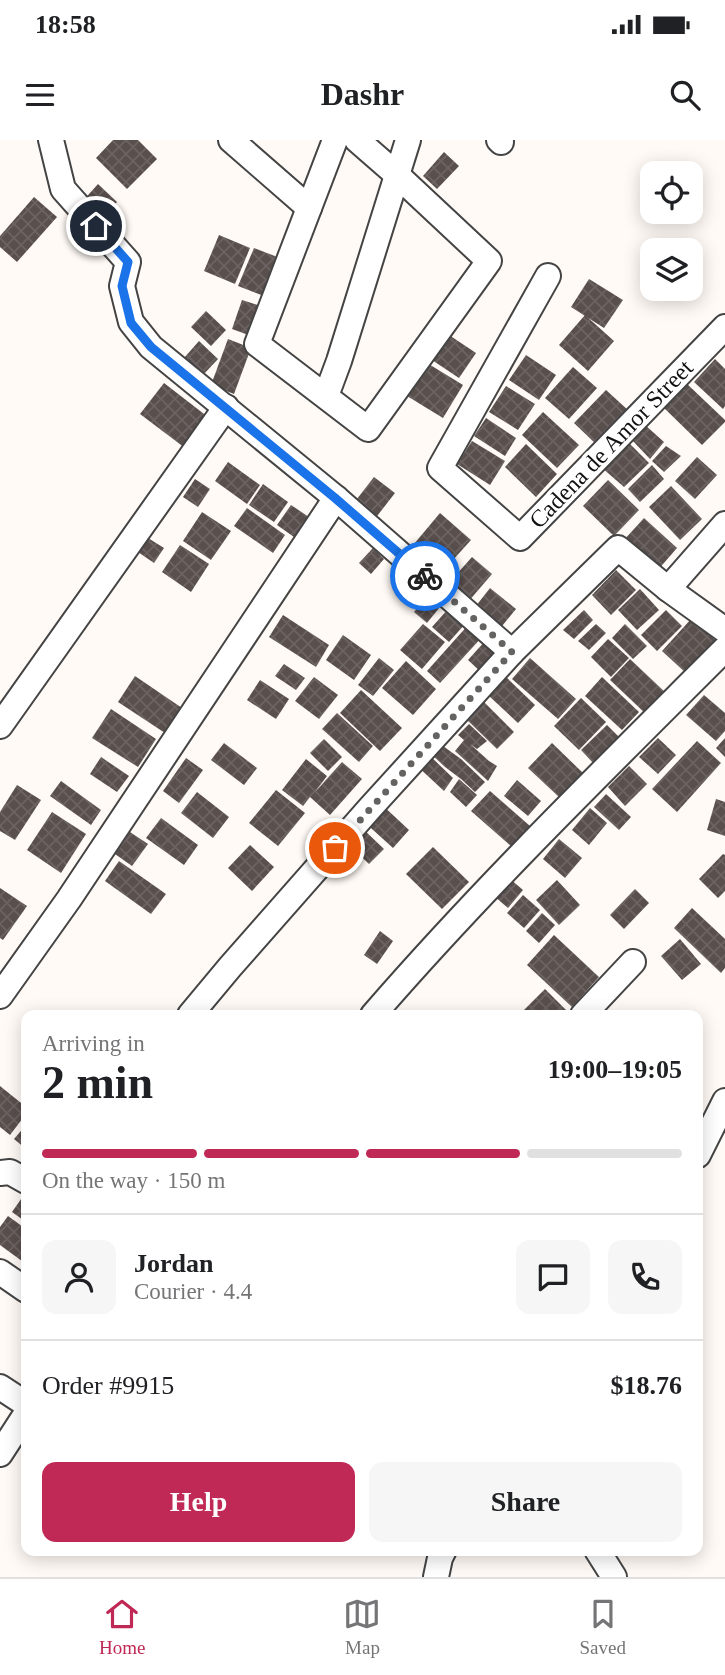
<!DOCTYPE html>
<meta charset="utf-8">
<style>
body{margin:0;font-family:Georgia,serif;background:#f6f6f6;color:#202124;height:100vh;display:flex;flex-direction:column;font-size:26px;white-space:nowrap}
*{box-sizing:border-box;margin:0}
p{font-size:23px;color:#757577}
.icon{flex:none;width:38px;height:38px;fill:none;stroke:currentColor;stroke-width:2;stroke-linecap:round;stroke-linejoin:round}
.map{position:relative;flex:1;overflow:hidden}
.sheet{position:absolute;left:21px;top:870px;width:682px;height:546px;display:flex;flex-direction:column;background:#fff;border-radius:14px;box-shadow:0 4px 18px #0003}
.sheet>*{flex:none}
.controls{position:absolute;left:640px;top:21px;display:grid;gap:14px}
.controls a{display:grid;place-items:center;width:63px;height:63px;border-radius:14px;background:#fff;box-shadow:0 4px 18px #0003;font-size:35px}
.pin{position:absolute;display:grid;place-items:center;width:60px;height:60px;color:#fff;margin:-30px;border:4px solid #fff;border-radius:50%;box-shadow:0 2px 7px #0007}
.courier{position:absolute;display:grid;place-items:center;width:70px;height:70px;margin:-35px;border:5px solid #1a73e8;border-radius:50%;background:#fff;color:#222;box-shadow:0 2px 9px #0007}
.summary em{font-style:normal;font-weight:600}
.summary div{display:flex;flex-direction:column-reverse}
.summary{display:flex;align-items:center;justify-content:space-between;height:119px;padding:0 21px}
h1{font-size:46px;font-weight:600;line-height:52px}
.bar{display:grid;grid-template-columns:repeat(4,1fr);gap:10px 7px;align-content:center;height:84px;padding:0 21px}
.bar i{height:9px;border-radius:5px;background:#e0e0e0}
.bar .active{background:#c02956}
.bar p{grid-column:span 4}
.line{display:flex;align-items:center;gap:18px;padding:0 21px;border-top:2px solid #e0e0e0}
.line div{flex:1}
.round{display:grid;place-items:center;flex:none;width:74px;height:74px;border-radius:14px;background:#f6f6f6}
.button{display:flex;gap:14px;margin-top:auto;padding:14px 21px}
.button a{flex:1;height:80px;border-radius:14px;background:#c02956;color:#fff;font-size:28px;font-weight:600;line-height:80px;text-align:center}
.button a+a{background:#f6f6f6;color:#202124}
.status{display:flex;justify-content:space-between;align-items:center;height:49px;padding:0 35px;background:#fff;direction:ltr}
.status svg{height:19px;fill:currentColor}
header{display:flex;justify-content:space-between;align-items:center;height:91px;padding:0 21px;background:#fff;font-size:32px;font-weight:600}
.tabs{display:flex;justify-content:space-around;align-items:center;height:98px;border-top:2px solid #e0e0e0;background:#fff;font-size:19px;color:#757577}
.tabs a{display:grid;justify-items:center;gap:4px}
.tabs .active{color:#c02956}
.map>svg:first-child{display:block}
</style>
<div class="status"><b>18:58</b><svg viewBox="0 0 49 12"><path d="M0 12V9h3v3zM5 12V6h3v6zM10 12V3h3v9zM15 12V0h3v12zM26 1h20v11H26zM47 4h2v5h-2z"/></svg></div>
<header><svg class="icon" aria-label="menu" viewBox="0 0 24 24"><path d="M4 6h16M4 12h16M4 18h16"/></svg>Dashr<svg class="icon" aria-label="search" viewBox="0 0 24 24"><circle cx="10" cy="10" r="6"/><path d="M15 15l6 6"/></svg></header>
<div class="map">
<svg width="725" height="1437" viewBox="0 0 725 1437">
<defs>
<pattern id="building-cross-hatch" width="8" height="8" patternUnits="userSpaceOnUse" patternTransform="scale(1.75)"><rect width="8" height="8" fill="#594f4d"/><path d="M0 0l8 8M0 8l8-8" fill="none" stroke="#6c6462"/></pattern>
</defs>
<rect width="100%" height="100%" fill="#fffaf5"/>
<g fill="url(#building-cross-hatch)">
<polygon points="113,0 138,0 157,19 127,49 96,18"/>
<polygon points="444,12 459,26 437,49 423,36"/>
<polygon points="98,44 117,62 101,80 81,63"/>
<polygon points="34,57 57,77 17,122 0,107 0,96"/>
<polygon points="219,95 250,108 235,144 204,131"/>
<polygon points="254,108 280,118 264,156 238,146"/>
<polygon points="589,139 623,160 604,188 571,167"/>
<polygon points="242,160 264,167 254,197 232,189"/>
<polygon points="206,171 226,190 211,206 191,187"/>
<polygon points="585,175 614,201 588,231 559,205"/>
<polygon points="449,195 476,213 459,238 432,220"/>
<polygon points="228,199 251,208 234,254 211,245"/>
<polygon points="199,201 218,219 203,235 184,218"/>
<polygon points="526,215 556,235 539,260 509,240"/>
<polygon points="715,219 725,229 725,266 723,269 694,242"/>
<polygon points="427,223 463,245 443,278 407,256"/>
<polygon points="573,227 597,248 569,279 545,258"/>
<polygon points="685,242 725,280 725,282 702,305 662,266"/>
<polygon points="164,243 208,277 185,308 140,274"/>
<polygon points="506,246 535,264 518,290 489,272"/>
<polygon points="606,250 629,271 597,305 574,283"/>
<polygon points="543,272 579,305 557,328 522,295"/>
<polygon points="486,278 516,298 505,316 474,296"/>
<polygon points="644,284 664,302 650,319 631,299"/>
<polygon points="626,300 649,323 624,347 601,327"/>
<polygon points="472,301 505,321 490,345 457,324"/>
<polygon points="526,304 557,334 536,357 505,327"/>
<polygon points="666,306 681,316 664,332 652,321"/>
<polygon points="697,317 717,335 695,359 675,341"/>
<polygon points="228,322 260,345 247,364 215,341"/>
<polygon points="652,325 664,339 640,362 628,349"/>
<polygon points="374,337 395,353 374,380 353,364"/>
<polygon points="195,339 210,349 198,367 183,357"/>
<polygon points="608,340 639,370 614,396 583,366"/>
<polygon points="263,344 288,362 274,382 249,365"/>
<polygon points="671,346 702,379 680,400 649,367"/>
<polygon points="291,365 315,381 301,402 277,385"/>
<polygon points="247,368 285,395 273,413 234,386"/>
<polygon points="202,372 231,391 211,420 183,401"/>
<polygon points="440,373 471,400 444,430 414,404"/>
<polygon points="644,378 677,408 657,431 623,401"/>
<polygon points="148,398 164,408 154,423 138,412"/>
<polygon points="180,405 209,424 191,452 162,432"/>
<polygon points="373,408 384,419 371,434 359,423"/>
<polygon points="472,417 492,434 468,462 447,445"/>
<polygon points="616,430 636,450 611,475 592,455"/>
<polygon points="490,448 516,469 498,491 472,471"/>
<polygon points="640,449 659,470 637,490 618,470"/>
<polygon points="431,451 444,462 427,483 414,472"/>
<polygon points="449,468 466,483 449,502 432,487"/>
<polygon points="584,470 593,480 574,499 563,490"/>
<polygon points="666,470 682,486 657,511 641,495"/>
<polygon points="283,475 329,505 316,527 269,497"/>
<polygon points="692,478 717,502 687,534 662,511"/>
<polygon points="423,484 445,502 422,529 400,510"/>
<polygon points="469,484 483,496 440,543 427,531"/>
<polygon points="596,484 606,493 589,510 578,501"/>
<polygon points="625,484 647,506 633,519 612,498"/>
<polygon points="343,495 371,515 354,540 326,520"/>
<polygon points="608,499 629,518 611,537 591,517"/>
<polygon points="486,500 501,515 483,534 468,520"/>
<polygon points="379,518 394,530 373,556 358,545"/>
<polygon points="530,518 576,559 558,579 512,539"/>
<polygon points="630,519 666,553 646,574 610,540"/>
<polygon points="406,521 436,549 413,575 382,548"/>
<polygon points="284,524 305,538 296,550 275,536"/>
<polygon points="135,536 182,568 165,593 118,562"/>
<polygon points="505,536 535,565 518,583 488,555"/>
<polygon points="314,537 338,555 319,579 295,561"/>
<polygon points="602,537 639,572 622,590 585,556"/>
<polygon points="260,540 289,559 276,579 247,560"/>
<polygon points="361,550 402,588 380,611 340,573"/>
<polygon points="704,555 725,573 725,591 716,601 686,575"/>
<polygon points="581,558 606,582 579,610 554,586"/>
<polygon points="483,561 514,592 497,609 466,579"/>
<polygon points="111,569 156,599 138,627 92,598"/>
<polygon points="337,573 373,606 359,622 322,589"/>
<polygon points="469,584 487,601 477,609 470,604 489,621 497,626 488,641 455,611 464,600 458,595"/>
<polygon points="607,585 621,599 595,625 581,610"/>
<polygon points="658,598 676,615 658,634 639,617"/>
<polygon points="725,598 725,617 716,608"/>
<polygon points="324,599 342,617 328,631 310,613"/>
<polygon points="436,601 461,619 485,642 475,652 461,639 445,627 429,612"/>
<polygon points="697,601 721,623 677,672 652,649"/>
<polygon points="224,603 257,628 244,645 211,620"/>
<polygon points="552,603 583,633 560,658 528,628"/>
<polygon points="427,613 453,638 444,651 416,625"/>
<polygon points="101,617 129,636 117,652 90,634"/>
<polygon points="186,618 203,630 179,663 163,651"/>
<polygon points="306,619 327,636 315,652 342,622 362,639 330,675 310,657 303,666 282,650"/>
<polygon points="629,626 647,644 625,666 608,647"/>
<polygon points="459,639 477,655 466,667 450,652"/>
<polygon points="517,640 541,661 528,676 504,656"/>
<polygon points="61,641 101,670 91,685 50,656"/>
<polygon points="17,645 41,660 15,700 0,691 0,672"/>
<polygon points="276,650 305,673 278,706 249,683"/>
<polygon points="490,651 530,686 512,707 471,671"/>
<polygon points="197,652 229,677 213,698 181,673"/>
<polygon points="606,654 631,677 619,690 594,667"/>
<polygon points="716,659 725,662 725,696 707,690"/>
<polygon points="379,662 409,690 393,708 362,680"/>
<polygon points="590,668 607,683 589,705 572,690"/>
<polygon points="52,672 86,694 61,733 27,710"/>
<polygon points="161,678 198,705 184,725 146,698"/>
<polygon points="361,687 384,709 369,724 346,702"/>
<polygon points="130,692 148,704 132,726 115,714"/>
<polygon points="559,699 582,718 565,738 543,719"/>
<polygon points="250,705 274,727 252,751 228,728"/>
<polygon points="433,707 469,742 442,769 406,734"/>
<polygon points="723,714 725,715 725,751 718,758 699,739"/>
<polygon points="119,721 166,754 151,774 105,741"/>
<polygon points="509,738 523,750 508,768 494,756"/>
<polygon points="557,740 580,765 559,785 536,760"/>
<polygon points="0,748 27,766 3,800 0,798"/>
<polygon points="635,749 649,763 624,789 610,775"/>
<polygon points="523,755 540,770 524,788 507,773"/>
<polygon points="692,768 725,799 725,828 721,833 674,788"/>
<polygon points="542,773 555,785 539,803 526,791"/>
<polygon points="380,791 393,801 377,824 364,815"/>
<polygon points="554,795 599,837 572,867 527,825"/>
<polygon points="680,799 701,824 682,840 661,816"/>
<polygon points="545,849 571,875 519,875"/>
<polygon points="0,946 26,967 26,974 10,995 0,987"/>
<polygon points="26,985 26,1009 14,999"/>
<polygon points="26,1052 26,1082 12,1072"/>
<polygon points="8,1076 26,1089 26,1124 0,1105 0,1087"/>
</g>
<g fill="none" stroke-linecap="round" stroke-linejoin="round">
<defs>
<g id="minor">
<polyline points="51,0 63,49 128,122 122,146 131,182 151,207 336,358 512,512"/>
<polyline points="231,0 309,68"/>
<polyline points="335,0 257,204 368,289 489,121 396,34 357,0"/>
<polyline points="499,0 501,2"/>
<polyline points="548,136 440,328 520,398 725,187"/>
<polyline points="326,256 339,221 408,0"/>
<polyline points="668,449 725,384"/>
<polyline points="0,586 226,267"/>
<polyline points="0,856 69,759 336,358"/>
<polyline points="190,875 230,827 370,668 512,512 618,408 668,449 725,490"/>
<path d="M 373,875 C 484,747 605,629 725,509"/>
<polyline points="583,875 633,822"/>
<polyline points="698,1015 725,961"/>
<polyline points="0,1033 10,1032 26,1041"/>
<polyline points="0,1132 26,1150"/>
<polyline points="0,1247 26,1264"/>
<polyline points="0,1314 26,1274"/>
<polyline points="597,1410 614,1437"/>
<polyline points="436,1437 440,1418 444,1410"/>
</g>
</defs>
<use href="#minor" stroke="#444" stroke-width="28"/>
<use href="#minor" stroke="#fff" stroke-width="24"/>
</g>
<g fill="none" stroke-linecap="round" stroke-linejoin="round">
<polyline stroke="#646361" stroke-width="7" stroke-dasharray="0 12.6" points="335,708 512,512 425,436"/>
<polyline stroke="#1a73e8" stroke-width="9" points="96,86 128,122 122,146 131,183 151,207 335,358 425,436"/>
</g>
<g text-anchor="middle" stroke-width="7" stroke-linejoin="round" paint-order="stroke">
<g font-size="24" fill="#111" stroke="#fff">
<text transform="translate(611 304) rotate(-46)" y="8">Cadena de Amor Street</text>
</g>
</g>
</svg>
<div class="controls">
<a><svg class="icon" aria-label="locate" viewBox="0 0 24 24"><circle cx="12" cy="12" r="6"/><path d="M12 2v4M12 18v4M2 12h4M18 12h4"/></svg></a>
<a><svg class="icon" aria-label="layers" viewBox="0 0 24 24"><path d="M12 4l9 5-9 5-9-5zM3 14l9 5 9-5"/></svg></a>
</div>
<div class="pin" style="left:335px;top:708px;background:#ea580c"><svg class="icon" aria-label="bag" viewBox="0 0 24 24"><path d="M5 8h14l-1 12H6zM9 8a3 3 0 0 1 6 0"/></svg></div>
<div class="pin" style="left:96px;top:86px;background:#1f2937"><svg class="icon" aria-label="home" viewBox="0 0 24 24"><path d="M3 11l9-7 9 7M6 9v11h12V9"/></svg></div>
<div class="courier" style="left:425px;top:436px"><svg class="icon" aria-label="bike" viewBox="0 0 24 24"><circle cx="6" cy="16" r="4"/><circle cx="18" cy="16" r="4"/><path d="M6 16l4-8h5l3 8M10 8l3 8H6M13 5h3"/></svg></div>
<section class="sheet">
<div class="summary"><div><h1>2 min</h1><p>Arriving in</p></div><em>19:00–19:05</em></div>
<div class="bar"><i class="active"></i><i class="active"></i><i class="active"></i><i></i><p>On the way · 150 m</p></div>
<div class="line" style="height:126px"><a class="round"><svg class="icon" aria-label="person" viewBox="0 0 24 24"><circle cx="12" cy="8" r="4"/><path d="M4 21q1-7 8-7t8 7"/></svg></a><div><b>Jordan</b><p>Courier · 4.4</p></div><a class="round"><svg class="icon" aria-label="chat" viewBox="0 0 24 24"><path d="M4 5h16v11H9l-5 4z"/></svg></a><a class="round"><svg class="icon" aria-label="phone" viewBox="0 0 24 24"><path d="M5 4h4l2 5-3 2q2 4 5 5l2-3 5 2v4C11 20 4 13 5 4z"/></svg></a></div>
<div class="line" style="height:91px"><div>Order #9915</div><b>$18.76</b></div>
<div class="button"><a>Help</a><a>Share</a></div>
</section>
</div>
<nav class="tabs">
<a class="active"><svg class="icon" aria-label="home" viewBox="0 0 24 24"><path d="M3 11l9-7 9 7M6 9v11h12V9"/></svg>Home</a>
<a><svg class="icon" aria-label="map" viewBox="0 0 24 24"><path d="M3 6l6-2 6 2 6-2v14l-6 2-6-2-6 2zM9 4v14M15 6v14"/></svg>Map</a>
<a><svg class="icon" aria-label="saved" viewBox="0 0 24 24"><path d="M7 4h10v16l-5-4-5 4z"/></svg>Saved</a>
</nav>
